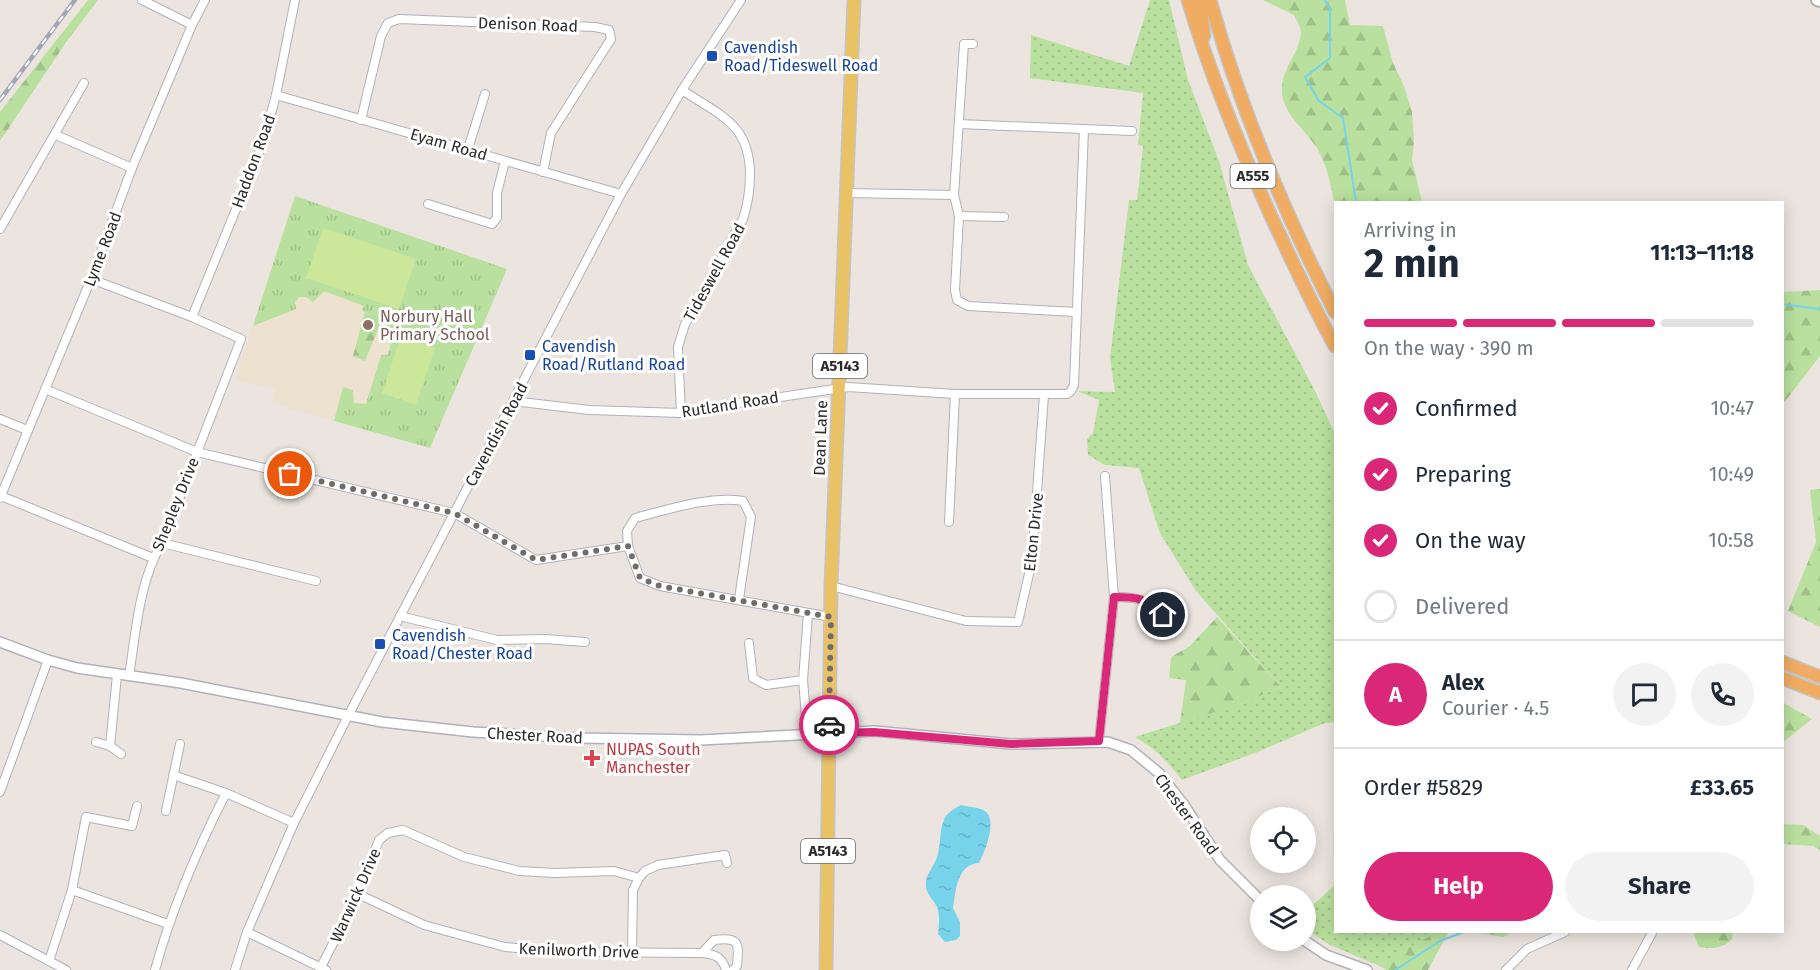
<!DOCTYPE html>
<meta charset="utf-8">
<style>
body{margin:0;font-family:"Fira Sans",sans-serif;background:#f2f2f3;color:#1f2937;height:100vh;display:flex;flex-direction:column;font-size:22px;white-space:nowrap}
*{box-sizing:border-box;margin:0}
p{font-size:20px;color:#747a83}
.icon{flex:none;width:33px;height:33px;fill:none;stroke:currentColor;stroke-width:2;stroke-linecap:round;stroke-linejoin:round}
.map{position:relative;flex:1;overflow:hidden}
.drawer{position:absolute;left:1334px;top:201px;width:450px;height:732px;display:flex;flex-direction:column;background:#fff;border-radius:0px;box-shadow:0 3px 15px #0003}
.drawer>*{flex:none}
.buttons{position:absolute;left:1250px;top:807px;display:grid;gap:12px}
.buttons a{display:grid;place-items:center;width:66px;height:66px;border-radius:50%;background:#fff;box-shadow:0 3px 15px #0003;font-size:30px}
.pin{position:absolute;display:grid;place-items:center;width:51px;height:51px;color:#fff;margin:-26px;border:3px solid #fff;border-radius:50%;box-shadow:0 2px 6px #0007}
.courier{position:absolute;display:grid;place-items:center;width:60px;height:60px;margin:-30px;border:4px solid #db2777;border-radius:50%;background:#fff;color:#222;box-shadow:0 2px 8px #0007}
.summary em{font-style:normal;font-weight:700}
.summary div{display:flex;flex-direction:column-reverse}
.summary{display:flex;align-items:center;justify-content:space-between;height:102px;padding:0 30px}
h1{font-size:39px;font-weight:700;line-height:45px}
.bar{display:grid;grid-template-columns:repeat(4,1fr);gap:9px 6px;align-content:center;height:72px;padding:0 30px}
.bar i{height:8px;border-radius:4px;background:#e0e1e3}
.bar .current{background:#db2777}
.bar p{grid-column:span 4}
.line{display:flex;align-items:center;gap:15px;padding:0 30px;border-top:2px solid #e0e1e3}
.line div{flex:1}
.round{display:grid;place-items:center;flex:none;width:63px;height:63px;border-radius:32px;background:#f2f2f3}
ol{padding:0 30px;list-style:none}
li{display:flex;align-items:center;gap:18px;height:66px}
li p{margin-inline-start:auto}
li .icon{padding:6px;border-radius:50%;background:#db2777;color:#fff;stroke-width:4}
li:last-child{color:#747a83}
li i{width:33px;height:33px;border:3px solid #e0e1e3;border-radius:50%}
.action{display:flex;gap:12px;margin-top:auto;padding:12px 30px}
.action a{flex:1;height:69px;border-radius:36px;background:#db2777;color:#fff;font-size:24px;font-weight:700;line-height:69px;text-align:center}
.action a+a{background:#f2f2f3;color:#1f2937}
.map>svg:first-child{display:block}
</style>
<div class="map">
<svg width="1820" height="970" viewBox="0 0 1820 970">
<defs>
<pattern id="grass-dots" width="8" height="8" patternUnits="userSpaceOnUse" patternTransform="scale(1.5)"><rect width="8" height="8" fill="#b9e09e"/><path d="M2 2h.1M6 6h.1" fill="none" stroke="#9fc088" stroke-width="1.8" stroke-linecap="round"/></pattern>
<pattern id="forest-firs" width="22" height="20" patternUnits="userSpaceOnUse" patternTransform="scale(1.5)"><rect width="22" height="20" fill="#b9e09e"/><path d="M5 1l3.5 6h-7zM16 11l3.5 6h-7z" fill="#9fc088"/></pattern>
<pattern id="park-tufts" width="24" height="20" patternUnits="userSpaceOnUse" patternTransform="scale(1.5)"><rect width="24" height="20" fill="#b9e09e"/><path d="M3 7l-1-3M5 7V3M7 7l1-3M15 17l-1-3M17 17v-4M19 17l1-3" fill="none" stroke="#9fc088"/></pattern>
<pattern id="water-ripples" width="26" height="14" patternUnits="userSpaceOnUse" patternTransform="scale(1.5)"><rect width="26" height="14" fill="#77d3e9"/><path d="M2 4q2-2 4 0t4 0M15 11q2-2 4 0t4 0" fill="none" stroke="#67b5c8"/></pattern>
</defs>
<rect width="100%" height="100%" fill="#ece5df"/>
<polygon fill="#ede1cf" points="295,196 507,269 430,448 271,403 275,389 235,380"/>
<g fill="url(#grass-dots)">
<path d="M 1150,0 L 1169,0 L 1188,80 L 1219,161 L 1248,265 L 1315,391 L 1335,434 L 1335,722 L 1325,723 L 1255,753 L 1182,780 C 1168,762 1155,748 1135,737 L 1246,702 L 1281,687 L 1196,591 L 1160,533 L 1139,468 L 1105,465 L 1088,455 L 1087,439 L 1093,433 L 1099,400 L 1077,391 L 1115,392 L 1110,358 L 1129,200 L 1137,200 L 1143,146 L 1138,145 L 1143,93 L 1030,78 L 1031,35 L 1129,66 Z"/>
<polygon points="1335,885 1335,932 1431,932 1433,935 1377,965 1328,944 1305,928 1305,912"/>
</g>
<g fill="url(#forest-firs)">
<polygon points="88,0 98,0 67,41 0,141 0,112"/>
<path d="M 1263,0 L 1345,0 L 1350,25 L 1383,26 L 1393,63 L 1404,86 L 1412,112 L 1414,141 L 1412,160 L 1422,202 L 1335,202 L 1335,210 C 1332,188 1328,168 1317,148 C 1306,131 1284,114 1282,94 C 1280,68 1300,54 1301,32 C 1301,27 1296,20 1294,15 Z"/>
<polygon points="1820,290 1820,356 1783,404 1782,422 1782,292"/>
<polygon points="365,312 383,317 365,361 353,356"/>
<polygon points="1820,489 1820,627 1788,611 1816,542 1810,490"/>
<polygon points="1217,617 1281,687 1246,702 1180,723 1186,680 1169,678 1171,657 1190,646"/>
<polygon points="1782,702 1812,719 1782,743"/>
<polygon points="1782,824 1803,825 1820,836 1820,850 1813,846 1782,844"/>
<polygon points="1431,932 1512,932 1503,937 1481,933 1448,933 1428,970 1387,970 1377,965 1432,935"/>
<path d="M 1693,932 L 1733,932 L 1732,939 C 1722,949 1713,949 1699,947 Z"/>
</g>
<polygon fill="url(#park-tufts)" points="295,196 507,269 430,448 334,421 343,387 353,390 354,403 366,404 381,355 388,355 393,334 379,329 382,317 362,311 364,306 324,291 313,302 306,297 299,297 295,302 296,309 253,326"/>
<g fill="#cce79a">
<polygon points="323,228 416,259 399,309 306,278"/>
<polygon points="401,336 435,348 416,405 382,393"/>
</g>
<path fill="url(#water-ripples)" d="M 961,805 C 968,807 979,807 985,811 C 998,821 985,851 979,863 C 957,864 956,890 953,908 L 960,922 L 960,936 L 956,940 L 945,942 L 938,934 C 939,925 940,916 937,907 C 934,900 926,894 926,886 C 924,876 934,867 937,857 C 941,845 939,831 944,820 C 946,813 955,808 961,805 Z"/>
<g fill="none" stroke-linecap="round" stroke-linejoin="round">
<g stroke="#77d3e9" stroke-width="2">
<polyline points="1325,0 1330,9 1330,58 1305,77 1319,101 1343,118 1356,202"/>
<polyline points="1782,304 1820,309"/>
<polyline points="1395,970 1440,941 1464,932"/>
</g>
<defs>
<g id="minor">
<polyline points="142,0 192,25"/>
<polyline points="973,44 964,44 954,195 959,216 955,290 957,300 968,306 1076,312"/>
<polyline points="276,95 621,194"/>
<polyline points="361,120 381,36 388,23 399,19 595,27 609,30 611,39 551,133 543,172"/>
<polyline points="959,124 1132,131"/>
<polyline points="56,135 132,168"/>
<polyline points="468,149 485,94"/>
<polyline points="846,193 954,195"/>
<polyline points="428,204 492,224 497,218 497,193 505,161"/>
<polyline points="959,216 1004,217"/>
<polyline points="0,229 84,83"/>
<path d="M 91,279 L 192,317 L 241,339 L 162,543 C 139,581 136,632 129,676"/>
<polyline points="192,317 263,143 276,95 295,0"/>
<polyline points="45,389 197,452 454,513 536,560 628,546 640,578 660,586 831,617"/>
<polyline points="513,401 589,410 681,413 706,408 848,387 955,394 1067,394 1071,391 1074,385 1084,129"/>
<path d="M 681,413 L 678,347 L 685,324 L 743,219 C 748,204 750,189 750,173 C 749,123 719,115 682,90"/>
<polyline points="0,419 27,430"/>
<polyline points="1,496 153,558"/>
<polyline points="0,498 91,279 132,168 192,25 205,0"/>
<polyline points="949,522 955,394"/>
<polyline points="162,543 316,581"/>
<path d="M 628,546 L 627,531 L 635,518 C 666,510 712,495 743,501 L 751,517 L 739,599"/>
<polyline points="831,586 966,621 1018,622 1032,561 1044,395"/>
<path d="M 1114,597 C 1149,597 1151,603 1176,627"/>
<polyline points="400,616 497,640 545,639 585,642"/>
<polyline points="749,643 753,678 766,685 803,680"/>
<polyline points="806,717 803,680 808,614"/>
<polyline points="1099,741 1114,597 1105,476"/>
<polyline points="96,742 110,746 121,754"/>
<polyline points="110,746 117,675"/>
<polyline points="173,775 226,793 294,823"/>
<polyline points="0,792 48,660"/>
<polyline points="166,811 180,744"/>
<polyline points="72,890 168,924"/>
<path d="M 358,894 L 424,925 L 505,947 L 565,952 L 702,953 L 714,940 C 740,937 739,943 737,966 L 733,970"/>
<polyline points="247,932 326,970"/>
<polyline points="0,935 66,970"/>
<polyline points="632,951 633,890 639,878 645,871 658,865 725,855 727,863"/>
<path d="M 702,953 C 715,954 722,957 726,970"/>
<polyline points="49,961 72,890 86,817 132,826 137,806"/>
<polyline points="321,967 358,894 379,840 388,833 403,830 464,857 519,871 555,873 614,871 639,878"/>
<path d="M 155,970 C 172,908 197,850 226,793"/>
<polyline points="235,970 247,932 294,823 348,716 621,194 682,90 741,0"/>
<polyline points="1506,970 1527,949 1565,932"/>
<polyline points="1632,970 1652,933"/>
</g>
<g id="tertiary">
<polyline points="0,642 48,660 77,668 181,683 382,722 473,732 577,738 701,740 875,731 1011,744 1108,742 1131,750 1159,773 1184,805 1220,860 1260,900"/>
<polyline points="1304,940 1326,955 1367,970"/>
</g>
<polyline id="secondary" points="1817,0 1820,1"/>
<polyline id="primary" points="826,970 831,586 854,0"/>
<g id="trunk">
<path d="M 1188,0 C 1211,78 1242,153 1276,227 C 1295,267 1313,307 1335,346"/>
<polyline points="1200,0 1204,36"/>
<path d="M 1210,0 C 1240,108 1284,212 1335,312"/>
<polyline points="1782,662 1820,677"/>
<polyline points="1782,678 1820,693"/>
</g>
</defs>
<use href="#minor" stroke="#afb2bb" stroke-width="10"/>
<use href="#tertiary" stroke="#afb2bb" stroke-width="12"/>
<use href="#secondary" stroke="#afb2bb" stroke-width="14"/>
<use href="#primary" stroke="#c4c4c4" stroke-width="15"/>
<use href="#trunk" stroke="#c4c4c4" stroke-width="15"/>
<use href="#minor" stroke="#fff" stroke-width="8"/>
<use href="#tertiary" stroke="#fff" stroke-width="9"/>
<use href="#secondary" stroke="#fff" stroke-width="10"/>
<use href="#primary" stroke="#eac266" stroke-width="12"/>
<use href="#trunk" stroke="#f0ac63" stroke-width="12"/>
<defs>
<polyline id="rail" points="0,100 75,0"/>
</defs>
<use href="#rail" stroke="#a1a5b5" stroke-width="4.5"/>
<use href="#rail" stroke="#fff" stroke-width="2" stroke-dasharray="7" stroke-linecap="butt"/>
</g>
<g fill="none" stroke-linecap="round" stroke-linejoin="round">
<polyline stroke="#6f6c6a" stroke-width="6" stroke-dasharray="0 10.8" points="290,474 454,513 536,560 628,546 640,578 660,586 831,617 829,725"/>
<path stroke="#db2777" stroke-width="8" d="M 829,725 L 829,733 L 874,732 L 1011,744 L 1099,741 L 1114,597 C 1138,597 1145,598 1163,615"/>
</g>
<g fill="#1a4fb4" stroke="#fff" stroke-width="2">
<rect x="706" y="50" width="12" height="12" rx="3"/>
<rect x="524" y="349" width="12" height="12" rx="3"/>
<rect x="374" y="638" width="12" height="12" rx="3"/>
</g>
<circle fill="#8d6e63" stroke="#fff" stroke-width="2" cx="368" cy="325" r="6"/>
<path fill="#e0444e" stroke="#fff" stroke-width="2" d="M589 749h6v6h6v6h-6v6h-6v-6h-6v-6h6z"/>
<g text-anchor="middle" stroke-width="6" stroke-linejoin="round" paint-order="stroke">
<g fill="#fff" stroke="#6b6b6b" stroke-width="1.5">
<rect x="1230.5" y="164" width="45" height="24" rx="4.5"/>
<rect x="813" y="354" width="54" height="24" rx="4.5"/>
<rect x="801" y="839" width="54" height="24" rx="4.5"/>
</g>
<g font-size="15" font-weight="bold" fill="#2b2b2b">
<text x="1253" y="181">A555</text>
<text x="840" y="371">A5143</text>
<text x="828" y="856">A5143</text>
</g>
<g font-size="16" fill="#2b2b2b" stroke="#fff">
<text transform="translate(528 24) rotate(2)" y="6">Denison Road</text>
<text transform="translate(449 144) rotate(16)" y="6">Eyam Road</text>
<text transform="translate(253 161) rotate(-70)" y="6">Haddon Road</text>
<text transform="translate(102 249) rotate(-69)" y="6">Lyme Road</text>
<text transform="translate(714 272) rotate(-61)" y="6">Tideswell Road</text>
<text transform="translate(730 404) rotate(-9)" y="6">Rutland Road</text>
<text transform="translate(496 434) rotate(-62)" y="6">Cavendish Road</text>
<text transform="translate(820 438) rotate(-88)" y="6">Dean Lane</text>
<text transform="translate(175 504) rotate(-68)" y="6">Shepley Drive</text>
<text transform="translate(1033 532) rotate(-84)" y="6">Elton Drive</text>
<text transform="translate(535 735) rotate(3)" y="6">Chester Road</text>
<text transform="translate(1187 814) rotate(54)" y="6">Chester Road</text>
<text transform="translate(355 895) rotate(-66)" y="6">Warwick Drive</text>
<text transform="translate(579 950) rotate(2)" y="6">Kenilworth Drive</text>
</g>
<g font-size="16" fill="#164399" stroke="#fff" text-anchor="start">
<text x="724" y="53">Cavendish<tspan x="724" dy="18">Road/Tideswell Road</tspan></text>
<text x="542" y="352">Cavendish<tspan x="542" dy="18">Road/Rutland Road</tspan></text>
<text x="392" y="641">Cavendish<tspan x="392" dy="18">Road/Chester Road</tspan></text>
</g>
<g font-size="16" fill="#785e54" stroke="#fff" text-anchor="start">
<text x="380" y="322">Norbury Hall<tspan x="380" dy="18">Primary School</tspan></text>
</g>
<g font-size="16" fill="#be3a42" stroke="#fff" text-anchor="start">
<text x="606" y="755">NUPAS South<tspan x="606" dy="18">Manchester</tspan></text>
</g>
</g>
</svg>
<div class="buttons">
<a><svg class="icon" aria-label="locate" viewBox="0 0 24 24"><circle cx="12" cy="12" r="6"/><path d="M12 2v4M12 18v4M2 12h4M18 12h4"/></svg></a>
<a><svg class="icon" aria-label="layers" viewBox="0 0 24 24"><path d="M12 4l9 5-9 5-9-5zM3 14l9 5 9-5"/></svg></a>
</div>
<div class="pin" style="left:290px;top:474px;background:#ea580c"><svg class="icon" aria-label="bag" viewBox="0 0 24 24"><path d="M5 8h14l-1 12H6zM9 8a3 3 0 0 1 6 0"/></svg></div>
<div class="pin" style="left:1163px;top:615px;background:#1f2937"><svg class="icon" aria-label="home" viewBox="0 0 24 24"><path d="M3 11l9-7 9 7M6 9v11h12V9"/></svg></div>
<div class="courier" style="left:829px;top:725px"><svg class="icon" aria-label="car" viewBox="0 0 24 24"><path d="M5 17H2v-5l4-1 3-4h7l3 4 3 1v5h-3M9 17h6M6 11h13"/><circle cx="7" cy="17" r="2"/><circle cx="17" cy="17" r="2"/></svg></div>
<section class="drawer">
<div class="summary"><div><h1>2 min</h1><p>Arriving in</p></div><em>11:13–11:18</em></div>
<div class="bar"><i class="current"></i><i class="current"></i><i class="current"></i><i></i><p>On the way · 390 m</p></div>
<ol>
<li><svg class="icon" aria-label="check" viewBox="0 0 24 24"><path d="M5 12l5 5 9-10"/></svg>Confirmed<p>10:47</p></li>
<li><svg class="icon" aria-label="check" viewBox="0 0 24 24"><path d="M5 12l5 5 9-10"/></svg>Preparing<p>10:49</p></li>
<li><svg class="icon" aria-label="check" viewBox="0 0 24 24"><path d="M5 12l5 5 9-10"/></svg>On the way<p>10:58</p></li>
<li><i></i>Delivered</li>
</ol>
<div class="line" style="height:108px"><b class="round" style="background:#db2777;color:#fff">A</b><div><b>Alex</b><p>Courier · 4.5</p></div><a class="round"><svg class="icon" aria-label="chat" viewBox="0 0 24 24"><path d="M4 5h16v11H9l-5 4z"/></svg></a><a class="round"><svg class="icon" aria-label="phone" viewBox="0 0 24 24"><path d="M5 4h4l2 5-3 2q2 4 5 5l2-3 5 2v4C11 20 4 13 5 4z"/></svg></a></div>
<div class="line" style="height:78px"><div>Order #5829</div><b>£33.65</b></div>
<div class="action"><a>Help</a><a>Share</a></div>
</section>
</div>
